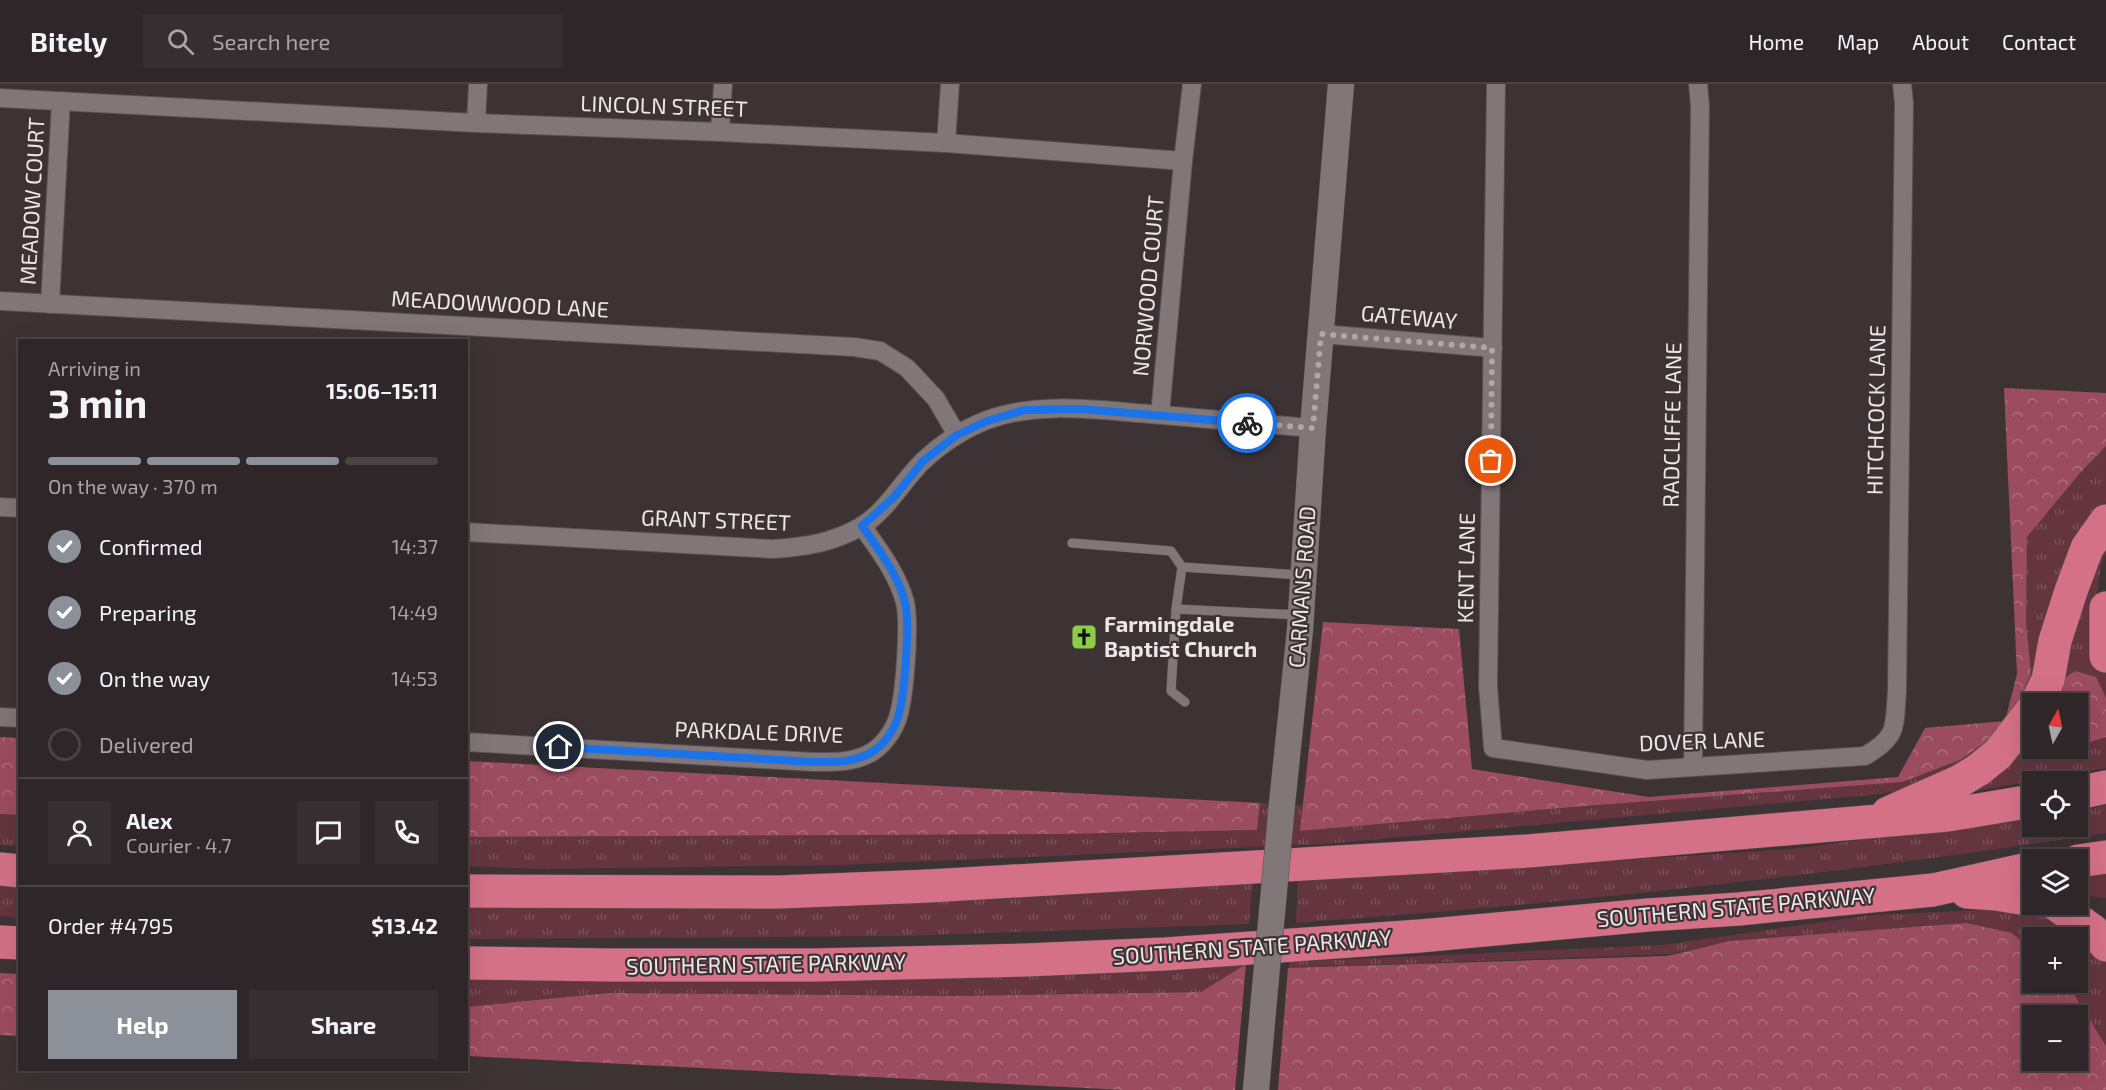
<!DOCTYPE html>
<meta charset="utf-8">
<style>
body{margin:0;font-family:"Exo 2",sans-serif;background:#362e30;color:#f1f3f6;height:100vh;display:flex;flex-direction:column;font-size:22px;white-space:nowrap}
*{box-sizing:border-box;margin:0}
p{font-size:20px;color:#a7a5a8}
.icon{flex:none;width:33px;height:33px;fill:none;stroke:currentColor;stroke-width:2;stroke-linecap:round;stroke-linejoin:round}
.map{position:relative;flex:1;overflow:hidden}
.drawer{position:absolute;left:18px;top:255px;width:450px;height:732px;display:flex;flex-direction:column;background:#2e2628;border-radius:0px;box-shadow:0 6px 24px #0002,0 0 0 2px #494345}
.drawer>*{flex:none}
.needle{width:39px;rotate:9deg}
.controls{position:absolute;left:2022px;top:609px;display:grid;gap:12px}
.controls a{display:grid;place-items:center;width:66px;height:66px;border-radius:0px;background:#2e2628;box-shadow:0 6px 24px #0002,0 0 0 2px #494345;font-size:30px}
.pin{position:absolute;display:grid;place-items:center;width:51px;height:51px;color:#fff;margin:-26px;border:3px solid #fff;border-radius:50%;box-shadow:0 2px 6px #0007}
.courier{position:absolute;display:grid;place-items:center;width:60px;height:60px;margin:-30px;border:4px solid #1a73e8;border-radius:50%;background:#fff;color:#222;box-shadow:0 2px 8px #0007}
.head em{font-style:normal;font-weight:700}
.head div{display:flex;flex-direction:column-reverse}
.head{display:flex;align-items:center;justify-content:space-between;height:102px;padding:0 30px}
h1{font-size:39px;font-weight:700;line-height:45px}
.bar{display:grid;grid-template-columns:repeat(4,1fr);gap:9px 6px;align-content:center;height:72px;padding:0 30px}
.bar i{height:8px;border-radius:4px;background:#494345}
.bar .on{background:#8c9099}
.bar p{grid-column:span 4}
.line{display:flex;align-items:center;gap:15px;padding:0 30px;border-top:2px solid #494345}
.line div{flex:1}
.round{display:grid;place-items:center;flex:none;width:63px;height:63px;border-radius:0px;background:#362e30}
ol{padding:0 30px;list-style:none}
li{display:flex;align-items:center;gap:18px;height:66px}
li p{margin-inline-start:auto}
li .icon{padding:6px;border-radius:50%;background:#8c9099;color:#fff;stroke-width:4}
li:last-child{color:#a7a5a8}
li i{width:33px;height:33px;border:3px solid #494345;border-radius:50%}
.cta{display:flex;gap:12px;margin-top:auto;padding:12px 30px}
.cta a{flex:1;height:69px;border-radius:0px;background:#8c9099;color:#fff;font-size:24px;font-weight:700;line-height:69px;text-align:center}
.cta a+a{background:#362e30;color:#f1f3f6}
header{display:flex;align-items:center;gap:36px;box-sizing:border-box;height:84px;padding:0 30px;background:#2e2628;border-bottom:2px solid #494345}
header strong{font-size:28px}
nav{display:flex;gap:33px;margin-inline-start:auto;font-size:21px}
.search{width:420px;height:54px;background:#362e30;display:flex;align-items:center;gap:15px;box-sizing:border-box;padding:0 21px;border-radius:0px;color:#a7a5a8;font-size:22px}
.map>svg:first-child{display:block}
</style>
<header>
<strong>Bitely</strong>
<div class="search"><svg class="icon" aria-label="search" viewBox="0 0 24 24"><circle cx="10" cy="10" r="6"/><path d="M15 15l6 6"/></svg>Search here</div>
<nav><a>Home</a><a>Map</a><a>About</a><a>Contact</a></nav>
</header>
<div class="map">
<svg width="2106" height="1006" viewBox="0 0 2106 1006">
<defs>
<pattern id="grass-tufts" width="24" height="20" patternUnits="userSpaceOnUse" patternTransform="scale(1.5)"><rect width="24" height="20" fill="#64353f"/><path d="M3 7l-1-3M5 7V3M7 7l1-3M15 17l-1-3M17 17v-4M19 17l1-3" fill="none" stroke="#7a525b"/></pattern>
<pattern id="forest-crowns" width="20" height="18" patternUnits="userSpaceOnUse" patternTransform="scale(1.5)"><rect width="20" height="18" fill="#9c4c5f"/><path d="M2 6a3 3 0 1 1 6 0M12 15a3 3 0 1 1 6 0" fill="none" stroke="#af6e7e"/></pattern>
</defs>
<rect width="100%" height="100%" fill="#3d3335"/>
<g fill="url(#grass-tufts)">
<polygon points="2106,362 2106,418 2081,463 2040,591 2026,622 2004,649 1977,674 1922,702 1881,710 1323,760 841,781 537,785 467,782 467,753 1057,750 1257,746 1260,719 1302,722 1301,747 1585,722 1902,698 1960,676 2007,643 2031,590 2026,538 2027,453 2080,389"/>
<polygon points="2106,447 2106,469 2101,481 2095,524 2106,582 2106,684 1959,710 2032,641 2032,664 2078,664 2078,620 2045,619"/>
<path d="M 2106,721 L 2106,749 C 1915,778 1723,802 1530,820 C 1452,827 1374,833 1296,839 L 1298,794 L 1411,790 L 1792,765 L 2032,733 L 2032,742 L 2078,742 L 2078,727 Z"/>
<polygon points="0,730 19,731 19,762 0,761"/>
<polygon points="2106,789 2106,814 2078,811 2078,794"/>
<polygon points="0,795 19,796 19,834 0,832"/>
<polygon points="1253,795 1249,840 901,852 467,855 467,817"/>
<polygon points="2026,824 2083,849 2106,875 2106,962 2067,899 2078,898 2078,854 2032,854 2032,866 2012,849 1730,857 1672,870 1289,884 1289,878 1662,861 1872,831"/>
<polygon points="1246,880 1201,908 950,912 608,909 467,923 467,896 864,897"/>
</g>
<g fill="url(#forest-crowns)" fill-rule="evenodd">
<polygon points="2004,304 2106,309 2106,362 2080,389 2027,453 2026,538 2031,590 2007,643 1960,676 1902,698 1585,722 1300,747 1323,538 1459,545 1472,685 1649,713 1898,693 1925,644 2005,637 2017,590"/>
<polygon points="2075,587 2096,593 2106,614 2106,653 2078,662 2078,620 2053,619 2065,594"/>
<polygon points="0,653 19,654 19,731 0,730"/>
<polygon points="467,677 1260,719 1257,746 1057,750 467,753"/>
<path d="M 1966,839 L 2012,849 L 2032,866 L 2032,898 L 2067,899 L 2106,962 L 2106,1006 L 1278,1006 L 1288,884 L 1667,872 L 1730,857 ZM 2032,932 L 2078,932 L 2078,976 L 2032,976 Z"/>
<polygon points="1246,880 1235,1006 1124,1006 467,972 466,923 608,909 950,912 1201,908"/>
<polygon points="0,889 19,890 19,952 0,951"/>
</g>
<g fill="none" stroke-linecap="round" stroke-linejoin="round">
<defs>
<g id="lane">
<polyline points="1072,459 1171,467 1182,483 1176,525 1171,607 1185,618"/>
<polyline points="1182,483 1301,491"/>
<polyline points="1176,525 1299,531"/>
</g>
<g id="street">
<path d="M 1496,0 L 1488,602 L 1493,664 L 1647,686 L 1865,672 C 1899,652 1894,643 1897,607 L 1904,19 L 1902,0"/>
<polyline points="0,14 476,39 720,48 946,59 1183,77"/>
<polyline points="476,39 478,0"/>
<polyline points="720,48 723,0"/>
<polyline points="946,59 950,0"/>
<polyline points="0,217 854,263 880,267 907,284 936,315 957,351"/>
<polyline points="50,220 61,17"/>
<polyline points="1321,250 1493,264"/>
<polyline points="1160,331 1183,77 1192,0"/>
<polyline points="0,423 20,424"/>
<path d="M 466,448 L 773,465 C 804,463 832,459 860,443 C 886,428 901,399 922,378 C 940,361 964,345 987,336 C 1039,317 1096,326 1149,330 C 1204,334 1258,340 1313,344"/>
<polyline points="0,633 20,634"/>
<path d="M 466,658 L 814,678 C 833,678 854,679 872,668 C 882,662 893,648 897,636 C 905,615 910,539 905,518 C 897,489 879,466 862,442"/>
<polyline points="1693,683 1700,22 1698,0"/>
</g>
<g id="secondary">
<polyline points="1282,720 1300,546 1313,344 1341,0"/>
<polyline points="1256,1006 1264,915"/>
</g>
<g id="highway">
<polyline points="2106,524 2106,572"/>
<polyline points="2036,620 2048,596 2055,557 2071,507 2087,464 2106,437"/>
<polyline points="2078,709 2106,703"/>
<polyline points="1888,729 1960,697 1978,686 1998,670 2032,626"/>
<polyline points="2078,777 2106,773"/>
<polyline points="0,785 20,787"/>
<polyline points="466,807 779,808 929,802 1528,767 1948,731 2032,717"/>
<polyline points="1967,808 1996,810 2032,816"/>
<polyline points="2057,821 2093,847 2106,861"/>
<polyline points="0,858 20,859"/>
<polyline points="466,879 608,881 816,881 1026,876 1165,870 1420,852 1648,831 1739,825 1933,806 2032,784"/>
</g>
</defs>
<use href="#lane" stroke="#585051" stroke-width="10"/>
<use href="#street" stroke="#585051" stroke-width="20"/>
<use href="#secondary" stroke="#585051" stroke-width="27"/>
<use href="#highway" stroke="#585051" stroke-width="34"/>
<use href="#lane" stroke="#817678" stroke-width="9"/>
<use href="#street" stroke="#817678" stroke-width="18"/>
<use href="#secondary" stroke="#817678" stroke-width="26"/>
<use href="#highway" stroke="#d47187" stroke-width="33"/>
<defs>
<polyline id="secondary-bridge" points="1264,915 1282,720"/>
</defs>
<use href="#secondary-bridge" stroke="#585051" stroke-width="27" stroke-linecap="butt"/>
<use href="#secondary-bridge" stroke="#817678" stroke-width="26"/>
</g>
<g fill="none" stroke-linecap="round" stroke-linejoin="round">
<polyline stroke="#afa7a9" stroke-width="6" stroke-dasharray="0 10.8" points="1247,339 1313,344 1321,250 1492,264 1491,377"/>
<path stroke="#1a73e8" stroke-width="8" d="M 559,663 L 814,678 C 833,678 854,679 872,668 C 882,662 893,648 897,636 C 905,615 910,539 905,518 C 897,489 879,466 862,442 L 894,413 L 923,377 L 957,351 L 987,337 L 1025,326 L 1081,325 L 1247,339"/>
</g>
<defs>
<symbol id="church-square" viewBox="-11 -11 22 22"><rect x="-9" y="-9" width="18" height="18" rx="4" fill="#8bce46" stroke="#3d3335"/><path d="M-1.2-6h2.4v3.5h3.3v2.4h-3.3V6h-2.4V-.1h-3.3v-2.4h3.3Z" fill="#111"/></symbol>
</defs>
<g fill-rule="evenodd">
<use href="#church-square" x="1069" y="538" width="30" height="30"/>
</g>
<g text-anchor="middle" stroke-width="4.5" stroke-linejoin="round" paint-order="stroke">
<g font-size="22" fill="#ede6e7" stroke="#3d3335">
<text transform="translate(664 22) rotate(2)" y="8">LINCOLN STREET</text>
<text transform="translate(32 117) rotate(-87)" y="8">MEADOW COURT</text>
<text transform="translate(1148 202) rotate(-85)" y="8">NORWOOD COURT</text>
<text transform="translate(500 220) rotate(3)" y="8">MEADOWWOOD LANE</text>
<text transform="translate(1409 233) rotate(5)" y="8">GATEWAY</text>
<text transform="translate(1876 326) rotate(-89)" y="8">HITCHCOCK LANE</text>
<text transform="translate(1672 341) rotate(-89)" y="8">RADCLIFFE LANE</text>
<text transform="translate(716 436) rotate(2)" y="8">GRANT STREET</text>
<text transform="translate(1466 484) rotate(-89)" y="8">KENT LANE</text>
<text transform="translate(1302 503) rotate(-86)" y="8">CARMANS ROAD</text>
<text transform="translate(759 648) rotate(2)" y="8">PARKDALE DRIVE</text>
<text transform="translate(1702 657) rotate(-2)" y="8">DOVER LANE</text>
<text transform="translate(1736 823) rotate(-5)" y="8">SOUTHERN STATE PARKWAY</text>
<text transform="translate(1252 863) rotate(-4)" y="8">SOUTHERN STATE PARKWAY</text>
<text transform="translate(766 880) rotate(-1)" y="8">SOUTHERN STATE PARKWAY</text>
</g>
<g font-size="22" font-weight="bold" fill="#ede6e7" stroke="#3d3335" text-anchor="start">
<text x="1104" y="548">Farmingdale<tspan x="1104" dy="25">Baptist Church</tspan></text>
</g>
</g>
</svg>
<div class="controls">
<a><svg class="needle" viewBox="-14 -14 28 28"><path d="M0-13l5 13h-10z" fill="#e53935"/><path d="M0 13l5-13h-10z" fill="#a7a5a8"/></svg></a>
<a><svg class="icon" aria-label="locate" viewBox="0 0 24 24"><circle cx="12" cy="12" r="6"/><path d="M12 2v4M12 18v4M2 12h4M18 12h4"/></svg></a>
<a><svg class="icon" aria-label="layers" viewBox="0 0 24 24"><path d="M12 4l9 5-9 5-9-5zM3 14l9 5 9-5"/></svg></a>
<a>+</a>
<a>−</a>
</div>
<div class="pin" style="left:1491px;top:377px;background:#ea580c"><svg class="icon" aria-label="bag" viewBox="0 0 24 24"><path d="M5 8h14l-1 12H6zM9 8a3 3 0 0 1 6 0"/></svg></div>
<div class="pin" style="left:559px;top:663px;background:#1f2937"><svg class="icon" aria-label="home" viewBox="0 0 24 24"><path d="M3 11l9-7 9 7M6 9v11h12V9"/></svg></div>
<div class="courier" style="left:1247px;top:339px"><svg class="icon" aria-label="bike" viewBox="0 0 24 24"><circle cx="6" cy="16" r="4"/><circle cx="18" cy="16" r="4"/><path d="M6 16l4-8h5l3 8M10 8l3 8H6M13 5h3"/></svg></div>
<section class="drawer">
<div class="head"><div><h1>3 min</h1><p>Arriving in</p></div><em>15:06–15:11</em></div>
<div class="bar"><i class="on"></i><i class="on"></i><i class="on"></i><i></i><p>On the way · 370 m</p></div>
<ol>
<li><svg class="icon" aria-label="check" viewBox="0 0 24 24"><path d="M5 12l5 5 9-10"/></svg>Confirmed<p>14:37</p></li>
<li><svg class="icon" aria-label="check" viewBox="0 0 24 24"><path d="M5 12l5 5 9-10"/></svg>Preparing<p>14:49</p></li>
<li><svg class="icon" aria-label="check" viewBox="0 0 24 24"><path d="M5 12l5 5 9-10"/></svg>On the way<p>14:53</p></li>
<li><i></i>Delivered</li>
</ol>
<div class="line" style="height:108px"><a class="round"><svg class="icon" aria-label="person" viewBox="0 0 24 24"><circle cx="12" cy="8" r="4"/><path d="M4 21q1-7 8-7t8 7"/></svg></a><div><b>Alex</b><p>Courier · 4.7</p></div><a class="round"><svg class="icon" aria-label="chat" viewBox="0 0 24 24"><path d="M4 5h16v11H9l-5 4z"/></svg></a><a class="round"><svg class="icon" aria-label="phone" viewBox="0 0 24 24"><path d="M5 4h4l2 5-3 2q2 4 5 5l2-3 5 2v4C11 20 4 13 5 4z"/></svg></a></div>
<div class="line" style="height:78px"><div>Order #4795</div><b>$13.42</b></div>
<div class="cta"><a>Help</a><a>Share</a></div>
</section>
</div>
